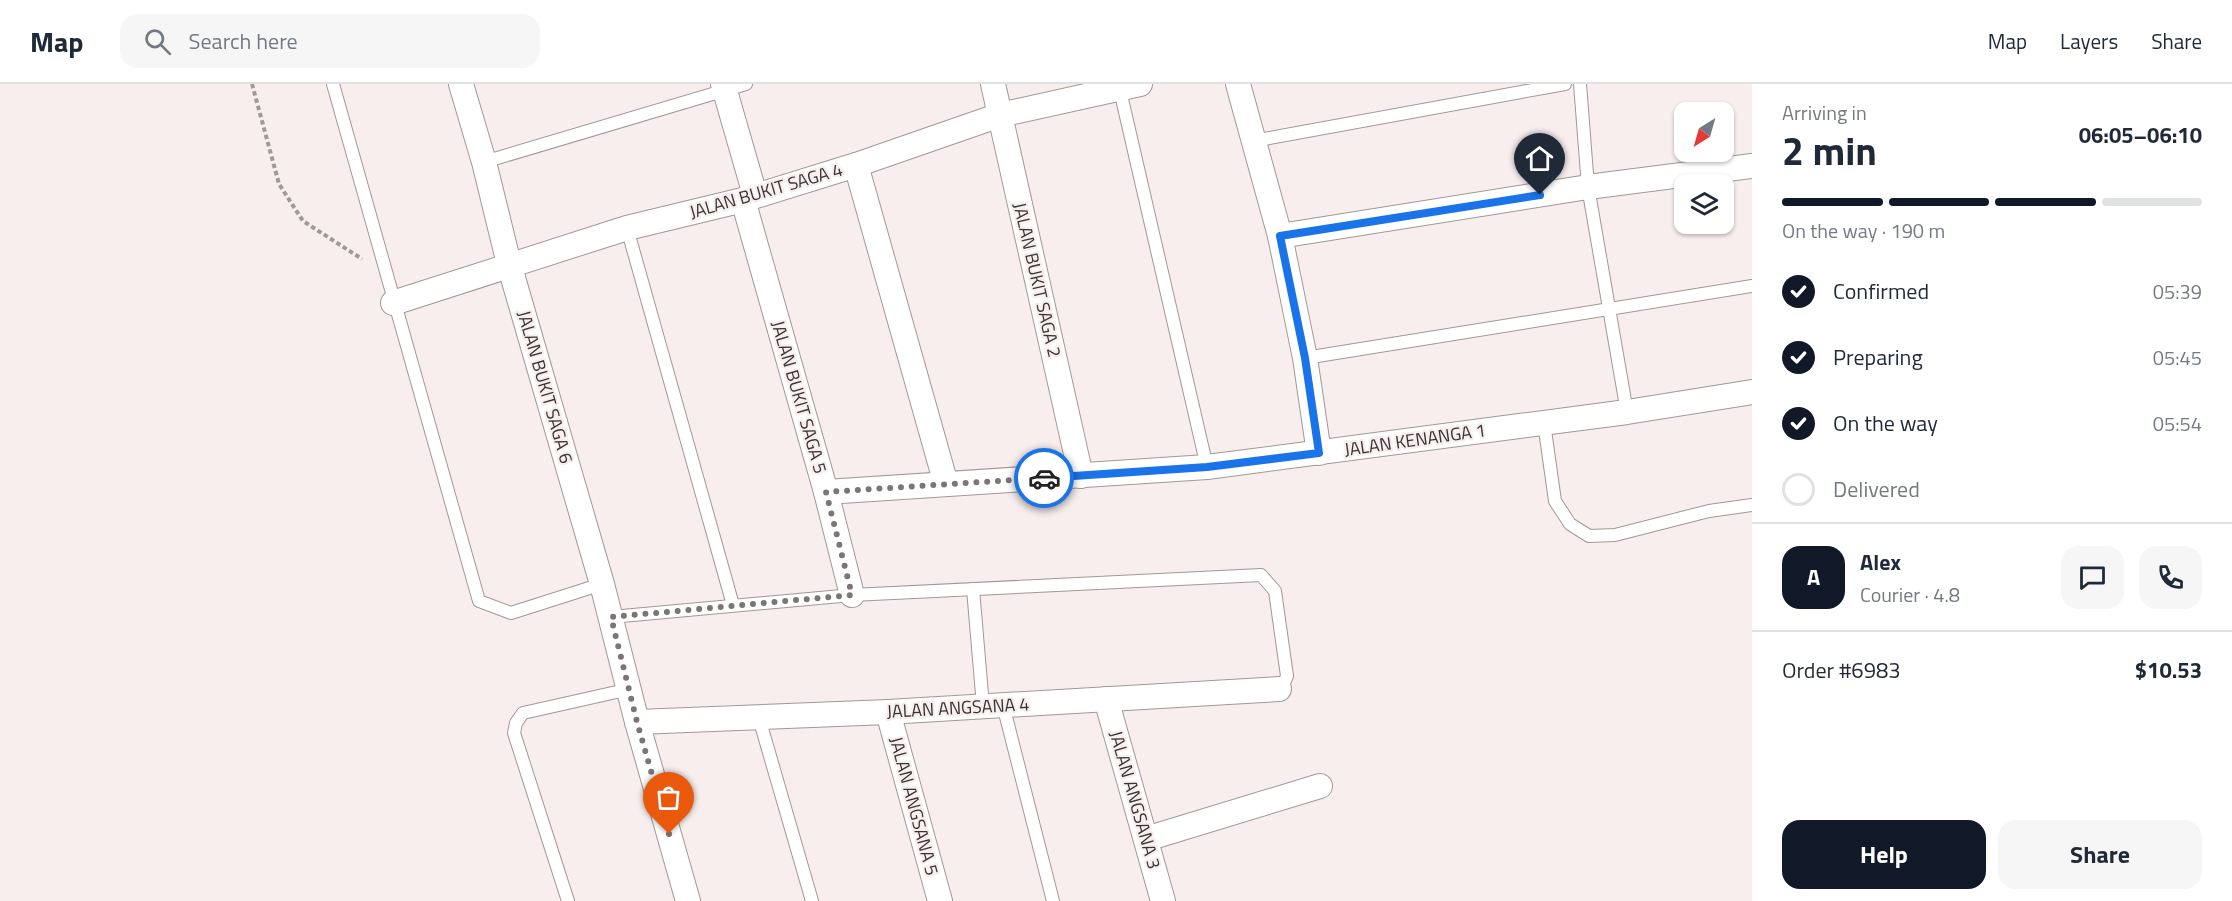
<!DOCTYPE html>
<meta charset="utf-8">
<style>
body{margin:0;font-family:"Titillium Web",sans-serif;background:#f6f6f7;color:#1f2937;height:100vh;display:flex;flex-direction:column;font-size:22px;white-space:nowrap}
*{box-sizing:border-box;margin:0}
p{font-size:20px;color:#747a83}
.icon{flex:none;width:33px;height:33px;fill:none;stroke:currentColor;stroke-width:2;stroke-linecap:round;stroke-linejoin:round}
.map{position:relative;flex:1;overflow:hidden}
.side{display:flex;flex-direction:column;background:#fff;width:480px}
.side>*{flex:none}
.needle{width:39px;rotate:217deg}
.tools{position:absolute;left:1674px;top:18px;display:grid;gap:12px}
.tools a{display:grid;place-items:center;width:60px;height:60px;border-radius:12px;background:#fff;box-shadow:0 2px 4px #0004;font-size:30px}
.pin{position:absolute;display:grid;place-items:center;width:51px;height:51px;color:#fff;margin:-62px -26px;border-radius:50% 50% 50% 0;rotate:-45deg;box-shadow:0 0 6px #0007}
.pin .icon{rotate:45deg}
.courier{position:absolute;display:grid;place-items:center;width:60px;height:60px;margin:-30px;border:4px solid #1a73e8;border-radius:50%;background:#fff;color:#222;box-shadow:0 2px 8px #0007}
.overview em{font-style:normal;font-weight:700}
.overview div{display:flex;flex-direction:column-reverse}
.overview{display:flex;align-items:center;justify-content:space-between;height:102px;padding:0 30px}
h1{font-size:39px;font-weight:700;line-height:45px}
.bar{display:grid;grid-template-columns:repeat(4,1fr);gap:9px 6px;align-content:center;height:72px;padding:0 30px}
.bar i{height:8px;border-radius:4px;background:#e0e1e3}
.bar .on{background:#111827}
.bar p{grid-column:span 4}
.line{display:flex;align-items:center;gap:15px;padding:0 30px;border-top:2px solid #e0e1e3}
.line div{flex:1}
.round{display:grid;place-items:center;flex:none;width:63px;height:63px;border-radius:18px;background:#f6f6f7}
ol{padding:0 30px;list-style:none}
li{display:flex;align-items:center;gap:18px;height:66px}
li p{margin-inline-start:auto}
li .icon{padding:6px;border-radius:50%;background:#111827;color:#fff;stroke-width:4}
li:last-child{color:#747a83}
li i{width:33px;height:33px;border:3px solid #e0e1e3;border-radius:50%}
.button{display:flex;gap:12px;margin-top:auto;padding:12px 30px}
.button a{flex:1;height:69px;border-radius:18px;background:#111827;color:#fff;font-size:24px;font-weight:700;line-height:69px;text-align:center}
.button a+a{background:#f6f6f7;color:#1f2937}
header{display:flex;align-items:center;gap:36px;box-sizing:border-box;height:84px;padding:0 30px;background:#fff;border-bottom:2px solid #e0e1e3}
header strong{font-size:28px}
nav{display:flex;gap:33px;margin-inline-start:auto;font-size:21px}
.search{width:420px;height:54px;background:#f6f6f7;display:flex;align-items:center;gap:15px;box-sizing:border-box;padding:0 21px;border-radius:18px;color:#747a83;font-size:22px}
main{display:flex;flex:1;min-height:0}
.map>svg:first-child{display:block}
</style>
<header>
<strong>Map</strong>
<div class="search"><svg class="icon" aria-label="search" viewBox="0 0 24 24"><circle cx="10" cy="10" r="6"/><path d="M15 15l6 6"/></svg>Search here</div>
<nav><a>Map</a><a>Layers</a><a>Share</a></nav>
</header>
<main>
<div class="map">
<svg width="1752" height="817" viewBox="0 0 1752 817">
<rect width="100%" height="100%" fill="#f7eeed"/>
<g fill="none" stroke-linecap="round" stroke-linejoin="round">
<defs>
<g id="service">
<polyline points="333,0 479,517 511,529 602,500"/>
<polyline points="1580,0 1588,103 1627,328"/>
<polyline points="1119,2 1207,383"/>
<polyline points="1253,57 1565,0"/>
<polyline points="484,78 746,0"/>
<polyline points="627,144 733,521"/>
<polyline points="1305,274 1752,202"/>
<polyline points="1544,339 1555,417 1570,440 1589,452 1615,451 1709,427 1752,421"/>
<polyline points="973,505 983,622"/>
<polyline points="611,533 852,511 1261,491 1275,507 1287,592 1284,599 1279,605"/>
<polyline points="1003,621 1053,817"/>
<polyline points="759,634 812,817"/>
<polyline points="568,817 514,649 516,639 523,629 630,605"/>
</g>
<g id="minor">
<polyline points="461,0 484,78 509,180 602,500 637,638 688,817"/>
<polyline points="723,0 755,111"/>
<polyline points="993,0 1081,392"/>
<polyline points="1238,0 1280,152 1305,274 1319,369"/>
<polyline points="856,81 946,400"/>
<polyline points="743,116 826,408 852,511"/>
<polyline points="1280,152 1588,103 1752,82"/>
<polyline points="393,219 627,144 743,116 856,81 1000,31 1140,0"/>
<polyline points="826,408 1207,383 1627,328 1752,308"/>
<polyline points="1106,615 1163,817"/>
<polyline points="888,628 940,817"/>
<polyline points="637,638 888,628 1279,605"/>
<polyline points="1146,755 1320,702"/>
</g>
</defs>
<use href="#service" stroke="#a19897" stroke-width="14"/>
<use href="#minor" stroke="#a19897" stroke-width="26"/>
<polyline stroke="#9f9998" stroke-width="4" stroke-dasharray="4.5 3" stroke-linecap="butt" points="252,0 279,100 303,137 362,175"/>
<use href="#service" stroke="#fff" stroke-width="12"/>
<use href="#minor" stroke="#fff" stroke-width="24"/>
</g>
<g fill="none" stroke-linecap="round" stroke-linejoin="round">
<polyline stroke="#7b7575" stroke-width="6" stroke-dasharray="0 10.8" points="669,750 637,638 611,533 852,511 826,408 1044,394"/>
<polyline stroke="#1a73e8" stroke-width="8" points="1044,394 1207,383 1319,369 1305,274 1280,152 1540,111"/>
</g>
<g text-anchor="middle" stroke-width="4.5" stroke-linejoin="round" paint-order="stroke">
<g font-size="18" fill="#383434" stroke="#f7eeed">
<text transform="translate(766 107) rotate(-16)" y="6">JALAN BUKIT SAGA 4</text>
<text transform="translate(1037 196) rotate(77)" y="6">JALAN BUKIT SAGA 2</text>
<text transform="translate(545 303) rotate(74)" y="6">JALAN BUKIT SAGA 6</text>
<text transform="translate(799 313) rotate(74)" y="6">JALAN BUKIT SAGA 5</text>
<text transform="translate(1415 356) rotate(-8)" y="6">JALAN KENANGA 1</text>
<text transform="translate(958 624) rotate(-3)" y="6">JALAN ANGSANA 4</text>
<text transform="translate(1135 716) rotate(74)" y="6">JALAN ANGSANA 3</text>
<text transform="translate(914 722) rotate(75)" y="6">JALAN ANGSANA 5</text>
</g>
</g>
</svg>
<div class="tools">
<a><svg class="needle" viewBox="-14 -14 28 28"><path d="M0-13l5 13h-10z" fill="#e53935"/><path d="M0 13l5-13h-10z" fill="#747a83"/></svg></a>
<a><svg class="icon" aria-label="layers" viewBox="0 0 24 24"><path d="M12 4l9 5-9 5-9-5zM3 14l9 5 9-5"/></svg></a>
</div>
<div class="pin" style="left:669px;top:750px;background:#ea580c"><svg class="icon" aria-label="bag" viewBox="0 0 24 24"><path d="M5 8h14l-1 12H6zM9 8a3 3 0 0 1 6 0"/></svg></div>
<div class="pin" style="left:1540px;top:111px;background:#1f2937"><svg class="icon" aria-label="home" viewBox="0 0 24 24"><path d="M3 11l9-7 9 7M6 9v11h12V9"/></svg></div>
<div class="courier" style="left:1044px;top:394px"><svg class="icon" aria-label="car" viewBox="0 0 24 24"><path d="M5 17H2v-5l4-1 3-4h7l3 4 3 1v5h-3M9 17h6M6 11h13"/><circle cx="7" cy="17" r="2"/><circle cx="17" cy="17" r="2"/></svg></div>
</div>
<section class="side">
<div class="overview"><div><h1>2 min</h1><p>Arriving in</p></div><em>06:05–06:10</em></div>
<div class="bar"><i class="on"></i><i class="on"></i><i class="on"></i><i></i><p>On the way · 190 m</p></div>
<ol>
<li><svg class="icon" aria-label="check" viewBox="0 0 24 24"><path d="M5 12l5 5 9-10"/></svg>Confirmed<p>05:39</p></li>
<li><svg class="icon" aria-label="check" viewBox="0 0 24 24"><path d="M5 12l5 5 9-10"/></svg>Preparing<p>05:45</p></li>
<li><svg class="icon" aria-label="check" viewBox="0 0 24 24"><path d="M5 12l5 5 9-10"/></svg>On the way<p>05:54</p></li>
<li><i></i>Delivered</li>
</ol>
<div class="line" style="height:108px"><b class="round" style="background:#111827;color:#fff">A</b><div><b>Alex</b><p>Courier · 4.8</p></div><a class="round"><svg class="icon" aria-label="chat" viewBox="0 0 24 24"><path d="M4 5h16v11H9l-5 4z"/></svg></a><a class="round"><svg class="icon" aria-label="phone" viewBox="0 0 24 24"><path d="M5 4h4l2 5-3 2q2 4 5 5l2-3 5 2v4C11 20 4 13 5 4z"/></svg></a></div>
<div class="line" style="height:78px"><div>Order #6983</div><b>$10.53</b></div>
<div class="button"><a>Help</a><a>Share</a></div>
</section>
</main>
